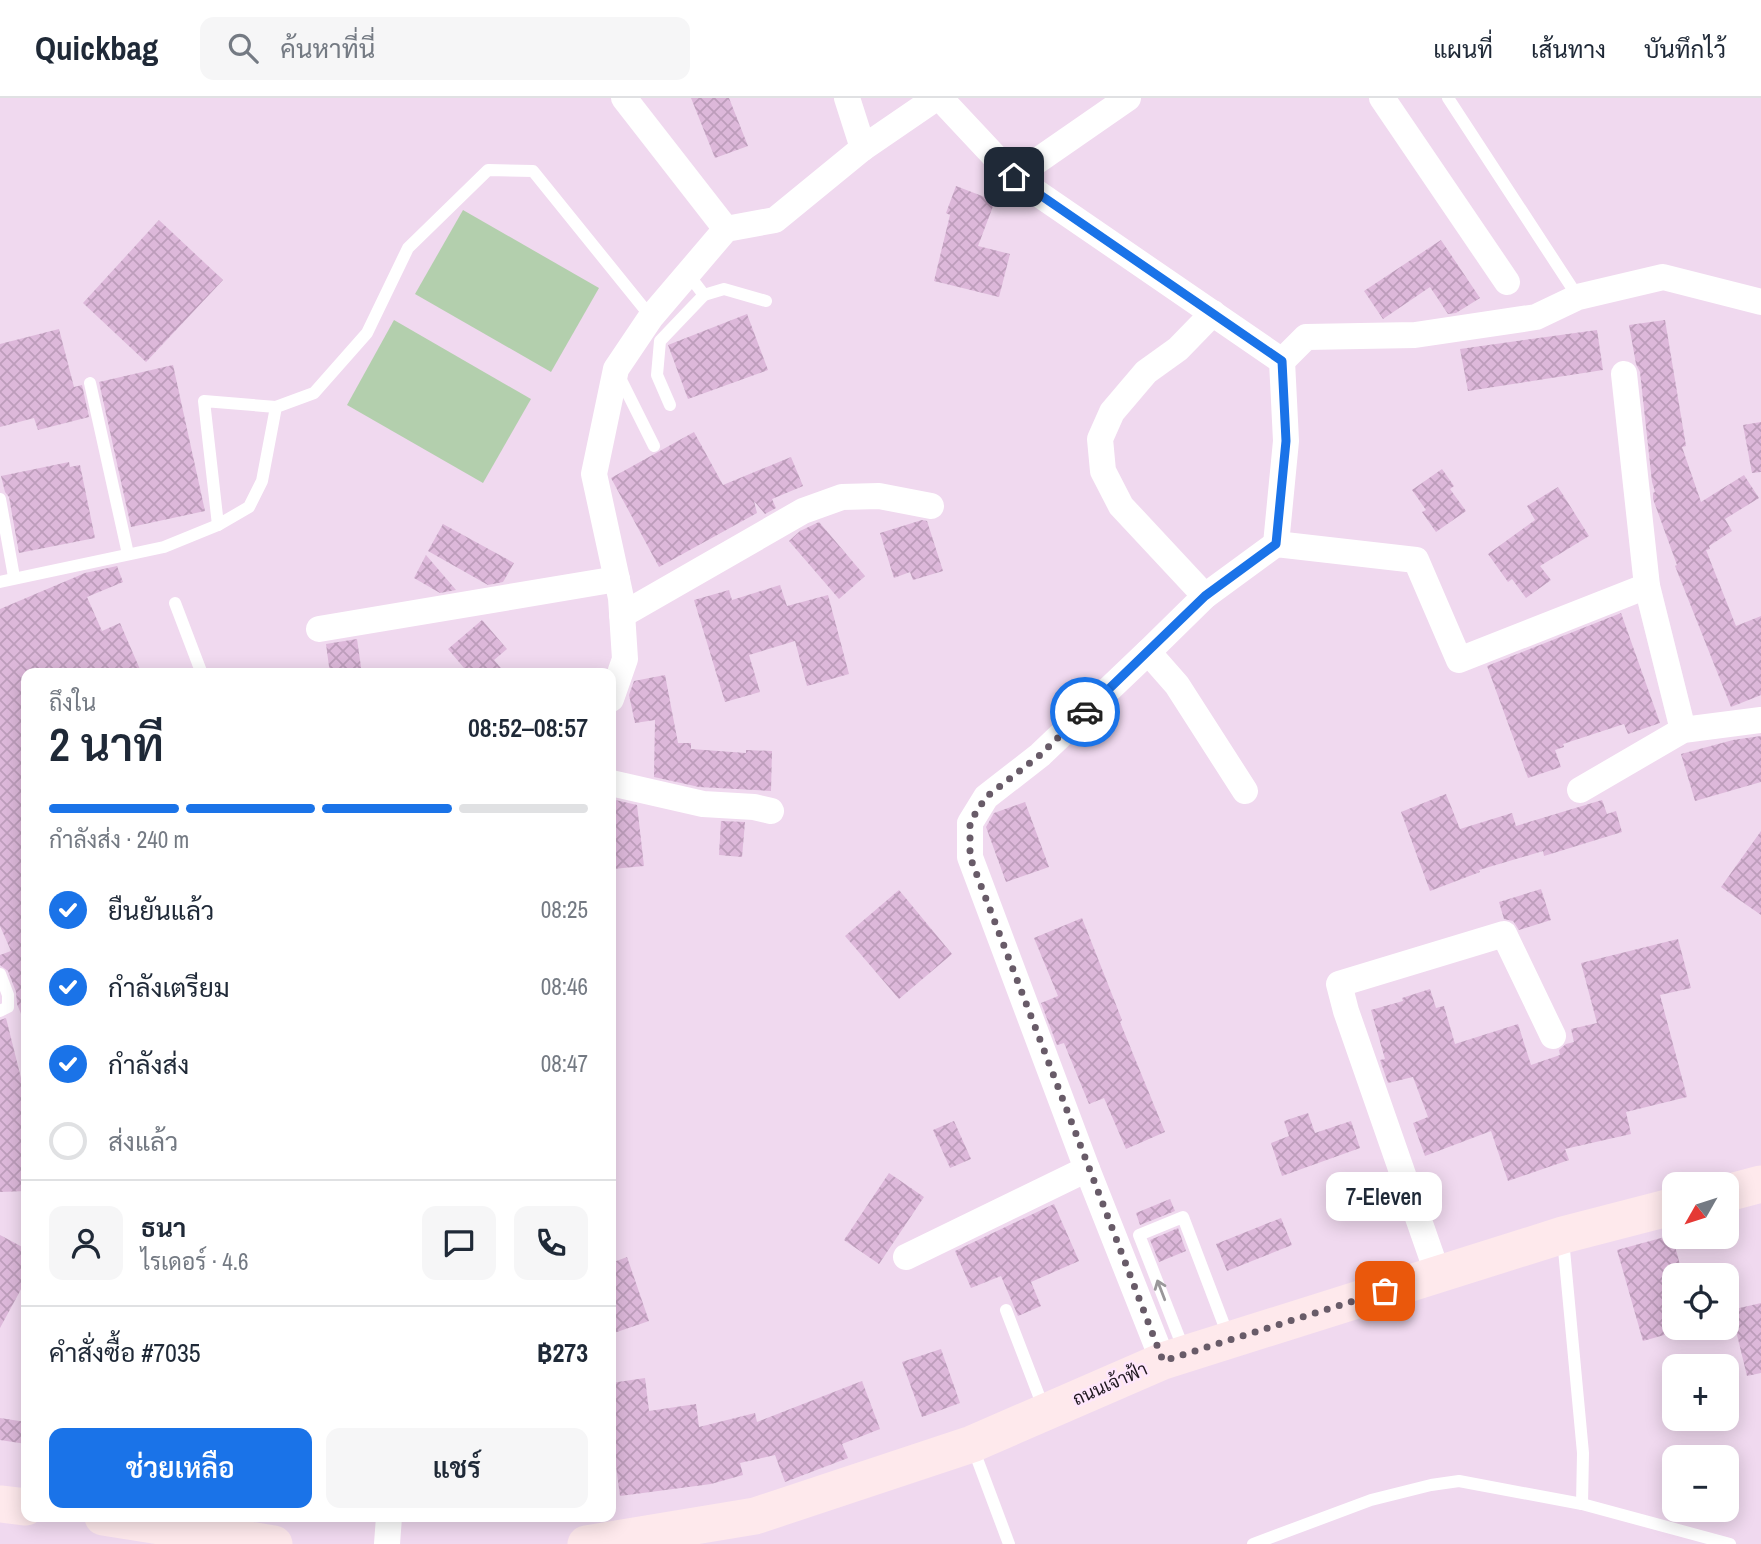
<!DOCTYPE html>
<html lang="th">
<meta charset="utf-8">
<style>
body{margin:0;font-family:"Archivo Narrow",Sarabun,sans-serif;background:#f6f6f7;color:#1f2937;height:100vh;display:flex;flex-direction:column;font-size:26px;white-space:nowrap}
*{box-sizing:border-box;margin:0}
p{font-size:23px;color:#747a83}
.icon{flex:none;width:38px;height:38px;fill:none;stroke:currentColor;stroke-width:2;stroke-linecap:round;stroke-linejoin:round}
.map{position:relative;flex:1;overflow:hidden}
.side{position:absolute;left:21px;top:570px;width:595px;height:854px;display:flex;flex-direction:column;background:#fff;border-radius:14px;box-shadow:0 4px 18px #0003}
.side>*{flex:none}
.needle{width:46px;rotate:231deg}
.buttons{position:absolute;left:1662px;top:1074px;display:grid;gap:14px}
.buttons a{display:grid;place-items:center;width:77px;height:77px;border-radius:14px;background:#fff;box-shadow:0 4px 18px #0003;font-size:35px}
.pin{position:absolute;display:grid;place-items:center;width:60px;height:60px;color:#fff;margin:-30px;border-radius:14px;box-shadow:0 4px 10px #0006}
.courier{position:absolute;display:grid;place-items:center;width:70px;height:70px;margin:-35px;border:5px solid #1a73e8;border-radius:50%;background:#fff;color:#222;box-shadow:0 2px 9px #0007}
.bubble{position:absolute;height:49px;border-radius:14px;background:#fff;box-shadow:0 4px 18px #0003;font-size:23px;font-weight:600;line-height:49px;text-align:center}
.overview em{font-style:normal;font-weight:600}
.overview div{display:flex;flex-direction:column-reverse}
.overview{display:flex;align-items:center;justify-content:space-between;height:119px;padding:0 28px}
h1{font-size:46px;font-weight:600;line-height:52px}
.bar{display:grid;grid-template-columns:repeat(4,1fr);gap:10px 7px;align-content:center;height:84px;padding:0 28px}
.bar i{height:9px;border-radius:5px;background:#e0e1e3}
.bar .current{background:#1a73e8}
.bar p{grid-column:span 4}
.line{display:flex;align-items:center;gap:18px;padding:0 28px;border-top:2px solid #e0e1e3}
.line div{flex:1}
.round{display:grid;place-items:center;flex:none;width:74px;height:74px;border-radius:14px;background:#f6f6f7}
ol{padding:0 28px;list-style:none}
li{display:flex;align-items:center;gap:21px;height:77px}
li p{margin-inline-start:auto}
li .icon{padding:7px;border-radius:50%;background:#1a73e8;color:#fff;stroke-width:4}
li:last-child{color:#747a83}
li i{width:38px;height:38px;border:4px solid #e0e1e3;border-radius:50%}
.action{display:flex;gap:14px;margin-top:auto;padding:14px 28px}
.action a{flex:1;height:80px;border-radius:14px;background:#1a73e8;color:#fff;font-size:28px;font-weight:600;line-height:80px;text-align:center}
.action a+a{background:#f6f6f7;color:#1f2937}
header{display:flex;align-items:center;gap:42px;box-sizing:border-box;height:98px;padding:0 35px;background:#fff;border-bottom:2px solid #e0e1e3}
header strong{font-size:33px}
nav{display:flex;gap:38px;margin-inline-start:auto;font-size:24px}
.search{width:490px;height:63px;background:#f6f6f7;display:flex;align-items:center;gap:18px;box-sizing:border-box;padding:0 24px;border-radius:14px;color:#747a83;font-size:26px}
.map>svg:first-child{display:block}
</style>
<header>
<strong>Quickbag</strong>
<div class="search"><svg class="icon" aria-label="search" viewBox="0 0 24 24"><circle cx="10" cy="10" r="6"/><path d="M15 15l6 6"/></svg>ค้นหาที่นี่</div>
<nav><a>แผนที่</a><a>เส้นทาง</a><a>บันทึกไว้</a></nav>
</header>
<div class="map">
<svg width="1761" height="1446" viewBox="0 0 1761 1446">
<defs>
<pattern id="building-cross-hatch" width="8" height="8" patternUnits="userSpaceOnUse" patternTransform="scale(1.75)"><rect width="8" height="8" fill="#ddb8da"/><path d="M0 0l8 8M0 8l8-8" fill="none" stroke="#bd9dbb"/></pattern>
</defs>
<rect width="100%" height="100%" fill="#f0d9ef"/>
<g fill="#b3cfad">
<polygon points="463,112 599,190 551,274 415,196"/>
<polygon points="394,222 531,301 483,385 347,307"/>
</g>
<g fill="url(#building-cross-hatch)">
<polygon points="691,0 729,0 748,48 715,60"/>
<polygon points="956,88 995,103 978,148 1010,156 999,199 934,183 950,117 946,115"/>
<polygon points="159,122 223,182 146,264 83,205"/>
<polygon points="1441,142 1480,200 1456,215 1448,216 1430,189 1383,221 1364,193"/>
<polygon points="747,216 768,272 688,301 668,247"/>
<polygon points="1665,222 1686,348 1682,349 1701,404 1744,377 1759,400 1725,421 1732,433 1709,448 1710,451 1706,452 1736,528 1761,518 1761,597 1731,609 1675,468 1677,467 1653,401 1653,395 1655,394 1652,384 1640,274 1636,266 1629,227"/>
<polygon points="59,231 74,289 82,287 89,319 38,332 34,320 0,329 0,246"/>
<polygon points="1597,232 1603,272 1468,293 1460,251"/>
<polygon points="173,267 205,413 131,429 99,284"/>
<polygon points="1761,324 1761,374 1752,375 1743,327"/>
<polygon points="694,334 723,387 791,359 803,388 772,401 776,410 765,416 754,403 757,415 659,469 611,380"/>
<polygon points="69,364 70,369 80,367 95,440 19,455 9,399 5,394 1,378"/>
<polygon points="1442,371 1454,388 1450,391 1466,413 1436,434 1422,414 1426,412 1412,392"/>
<polygon points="1558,389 1589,438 1540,468 1551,482 1526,500 1512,481 1508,484 1488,456 1535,422 1527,408"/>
<polygon points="922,422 927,423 943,473 913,482 910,474 894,480 880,435"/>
<polygon points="819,424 865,478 839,501 789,443 800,433"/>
<polygon points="443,426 514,465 503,484 488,487 428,453"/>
<polygon points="426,457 456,492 440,495 414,480"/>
<polygon points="117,468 123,484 87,499 102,533 120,525 142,576 26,576 26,928 17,906 16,894 8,873 0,867 0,857 11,853 0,828 0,511 85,475"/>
<polygon points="780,487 787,508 828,497 849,576 807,588 795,543 749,557 760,594 725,604 694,502 729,492 732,502"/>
<polygon points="1621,515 1660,625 1628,636 1624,626 1563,646 1564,649 1555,652 1561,669 1528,680 1487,568"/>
<polygon points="482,522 507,551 494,562 506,576 469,576 448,551"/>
<polygon points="357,541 362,576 330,576 326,546"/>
<polygon points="665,577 678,645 691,645 691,651 746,655 746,652 772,653 771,693 699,689 654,679 655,622 635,625 629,597 634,583"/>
<polygon points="1761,638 1761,684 1695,703 1681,656 1733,642"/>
<polygon points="1446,696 1460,731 1512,715 1516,728 1602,702 1607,716 1616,713 1622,734 1544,758 1543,753 1479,772 1480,774 1430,793 1401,714"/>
<polygon points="611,701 637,707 644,768 613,771 611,750"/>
<polygon points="1025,704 1049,769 1006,784 986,729 994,715"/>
<polygon points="721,723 745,724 742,759 719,757"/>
<polygon points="1761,733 1761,817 1721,789"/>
<polygon points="1541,791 1551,822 1519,832 1513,823 1504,821 1499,804"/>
<polygon points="899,792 952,856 899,901 845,838"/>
<polygon points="1082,820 1122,922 1120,924 1165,1034 1126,1051 1104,1000 1089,1006 1064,945 1057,947 1041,905 1058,898 1034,840"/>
<polygon points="1678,841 1691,890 1660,897 1687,999 1626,1014 1631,1036 1565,1051 1569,1062 1508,1083 1491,1033 1425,1058 1413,1025 1428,1019 1413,979 1388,985 1380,962 1385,961 1371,912 1403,903 1402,900 1430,891 1436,910 1444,908 1455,946 1518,926 1531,967 1560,957 1559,952 1566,946 1574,944 1571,931 1597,925 1581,865"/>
<polygon points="6,920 26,1000 26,1093 0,1094 0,922"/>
<polygon points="1308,1015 1315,1035 1351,1023 1360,1050 1282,1078 1271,1045 1289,1038 1284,1023"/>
<polygon points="954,1023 971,1061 950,1070 933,1032"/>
<polygon points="889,1075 924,1099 879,1166 844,1142"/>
<polygon points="1170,1101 1175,1113 1140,1127 1136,1115"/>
<polygon points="1054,1106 1079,1163 1031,1184 1041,1208 1018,1218 1001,1178 971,1190 955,1153"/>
<polygon points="1281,1120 1292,1147 1227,1173 1216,1146"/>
<polygon points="1178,1130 1186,1153 1159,1164 1150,1142"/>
<polygon points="0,1137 26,1151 26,1182 0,1230"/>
<polygon points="1672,1137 1683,1178 1675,1178 1675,1196 1665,1198 1675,1234 1643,1243 1617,1152"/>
<polygon points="627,1159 649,1223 611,1236 611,1165"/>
<polygon points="1761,1205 1761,1275 1747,1278 1731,1212"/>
<polygon points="941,1251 960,1305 922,1319 902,1264"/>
<polygon points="645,1280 649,1313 696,1306 699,1329 755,1315 757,1324 862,1283 880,1331 842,1346 848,1360 785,1384 775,1357 740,1365 743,1377 711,1386 620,1398 611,1330 611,1285"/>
<polygon points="0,1320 26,1324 26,1346 0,1342"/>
</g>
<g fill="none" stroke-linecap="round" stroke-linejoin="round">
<g stroke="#fff" stroke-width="12">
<polyline points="1448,0 1578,199"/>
<polyline points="688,176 704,197 724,191 766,203"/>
<polyline points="619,278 654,348"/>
<polyline points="90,285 128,456"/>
<polyline points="670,307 657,277 660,243 704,197"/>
<polyline points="0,401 14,479"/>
<polyline points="218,427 204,303 276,309"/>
<polyline points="0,484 164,449 218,427 249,409 262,383 276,309 314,295 367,235 408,150 488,72 533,73 651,219"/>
<polyline points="175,505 202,576"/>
<polyline points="0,876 8,897 8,909 0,913"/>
<polyline points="1563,1141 1583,1355 1582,1406"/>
<polyline points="1006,1212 1044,1311"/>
<polyline points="1184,1252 1139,1137 1183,1119 1229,1240"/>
<polyline points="973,1350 1009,1446"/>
<polyline points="1253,1446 1371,1402 1431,1387 1459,1383 1582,1406 1730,1446"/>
</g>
<g stroke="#fff" stroke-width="26">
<polyline points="624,0 726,131"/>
<polyline points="847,0 863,50"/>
<polyline points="940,0 1014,79 1282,263 1286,343 1276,446"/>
<polyline points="1382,0 1507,184"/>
<polyline points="1014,79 1128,0"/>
<polyline points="1282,263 1306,239 1415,237 1536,219 1578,199 1663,179 1761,204"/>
<polyline points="1624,276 1647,488 1683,632"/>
<polyline points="1205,498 1121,408 1103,373 1100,341 1112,314 1146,274 1178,251 1213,215"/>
<polyline points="622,517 803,413 842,399 879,398 931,408"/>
<polyline points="319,531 617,481"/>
<polyline points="1148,554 1040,657 986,699 970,725 970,759 1087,1071 1163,1263"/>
<polyline points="611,601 625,561 621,500 594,376 616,271 651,219 726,131 775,122 863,50 936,0"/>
<polyline points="611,685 703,706 754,709 771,713"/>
<polyline points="1580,692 1683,632 1761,622"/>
<polyline points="1245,693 1177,587 1148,554 1205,498 1276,446 1416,462 1459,562 1647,488"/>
<polyline points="906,1159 1087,1071"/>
<polyline points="1438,1177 1346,913 1339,886 1504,836 1553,938"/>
<polyline points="387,1446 389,1419"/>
</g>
<g stroke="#fee9ec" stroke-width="37">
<polyline points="1727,1095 1761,1086"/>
<polyline points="0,1406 26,1409"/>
<polyline points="103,1419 274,1446"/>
<polyline points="586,1446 755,1418 972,1346 1163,1263 1563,1137 1675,1108"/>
</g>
</g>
<defs><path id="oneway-shaft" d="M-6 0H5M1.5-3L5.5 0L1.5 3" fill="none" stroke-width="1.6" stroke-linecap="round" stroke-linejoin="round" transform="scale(1.75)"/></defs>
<use stroke="#9a979a" href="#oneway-shaft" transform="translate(1161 1192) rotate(-111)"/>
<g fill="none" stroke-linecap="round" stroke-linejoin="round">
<polyline stroke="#685b68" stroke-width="7" stroke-dasharray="0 12.6" points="1085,614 1040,657 986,699 970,724 970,759 1163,1263 1385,1193"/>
<polyline stroke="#1a73e8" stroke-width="9" points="1014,79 1282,263 1286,343 1276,446 1205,498 1085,614"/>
</g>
<g text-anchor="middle" stroke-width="5" stroke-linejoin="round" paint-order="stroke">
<g font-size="18" fill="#1f171f" stroke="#fee6fc">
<text transform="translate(1110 1286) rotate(-24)" y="6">ถนนเจ้าฟ้า</text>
</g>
</g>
</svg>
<div class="buttons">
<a><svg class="needle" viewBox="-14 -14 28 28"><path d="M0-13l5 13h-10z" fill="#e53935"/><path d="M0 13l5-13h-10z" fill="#747a83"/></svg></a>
<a><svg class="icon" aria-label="locate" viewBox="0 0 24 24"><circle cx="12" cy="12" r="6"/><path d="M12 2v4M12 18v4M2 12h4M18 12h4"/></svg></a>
<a>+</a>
<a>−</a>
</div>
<div class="pin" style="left:1385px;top:1193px;background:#ea580c"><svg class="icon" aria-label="bag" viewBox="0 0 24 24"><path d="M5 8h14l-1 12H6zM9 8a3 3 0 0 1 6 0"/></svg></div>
<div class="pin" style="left:1014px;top:79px;background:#1f2937"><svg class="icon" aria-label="home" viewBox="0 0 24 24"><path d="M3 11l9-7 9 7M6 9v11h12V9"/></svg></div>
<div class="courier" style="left:1085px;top:614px"><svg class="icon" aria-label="car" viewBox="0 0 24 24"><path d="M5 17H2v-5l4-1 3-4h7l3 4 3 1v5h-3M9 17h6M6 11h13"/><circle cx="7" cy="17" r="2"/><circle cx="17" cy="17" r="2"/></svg></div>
<div class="bubble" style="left:1326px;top:1074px;width:116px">7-Eleven</div>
<section class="side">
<div class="overview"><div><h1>2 นาที</h1><p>ถึงใน</p></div><em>08:52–08:57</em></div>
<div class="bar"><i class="current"></i><i class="current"></i><i class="current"></i><i></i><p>กำลังส่ง · 240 m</p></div>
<ol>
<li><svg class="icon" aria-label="check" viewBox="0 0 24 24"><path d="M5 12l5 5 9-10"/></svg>ยืนยันแล้ว<p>08:25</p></li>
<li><svg class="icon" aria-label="check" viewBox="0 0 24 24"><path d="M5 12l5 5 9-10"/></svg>กำลังเตรียม<p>08:46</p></li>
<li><svg class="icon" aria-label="check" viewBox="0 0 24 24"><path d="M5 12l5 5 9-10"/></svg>กำลังส่ง<p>08:47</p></li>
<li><i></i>ส่งแล้ว</li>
</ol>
<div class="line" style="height:126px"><a class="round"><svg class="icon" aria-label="person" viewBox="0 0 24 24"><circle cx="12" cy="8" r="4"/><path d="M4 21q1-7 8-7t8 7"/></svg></a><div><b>ธนา</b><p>ไรเดอร์ · 4.6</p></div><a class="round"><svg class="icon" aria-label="chat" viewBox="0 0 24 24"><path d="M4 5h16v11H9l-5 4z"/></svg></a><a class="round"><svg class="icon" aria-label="phone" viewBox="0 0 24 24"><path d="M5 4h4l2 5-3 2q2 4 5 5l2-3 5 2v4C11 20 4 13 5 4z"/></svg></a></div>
<div class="line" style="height:91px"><div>คำสั่งซื้อ #7035</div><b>฿273</b></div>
<div class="action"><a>ช่วยเหลือ</a><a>แชร์</a></div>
</section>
</div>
